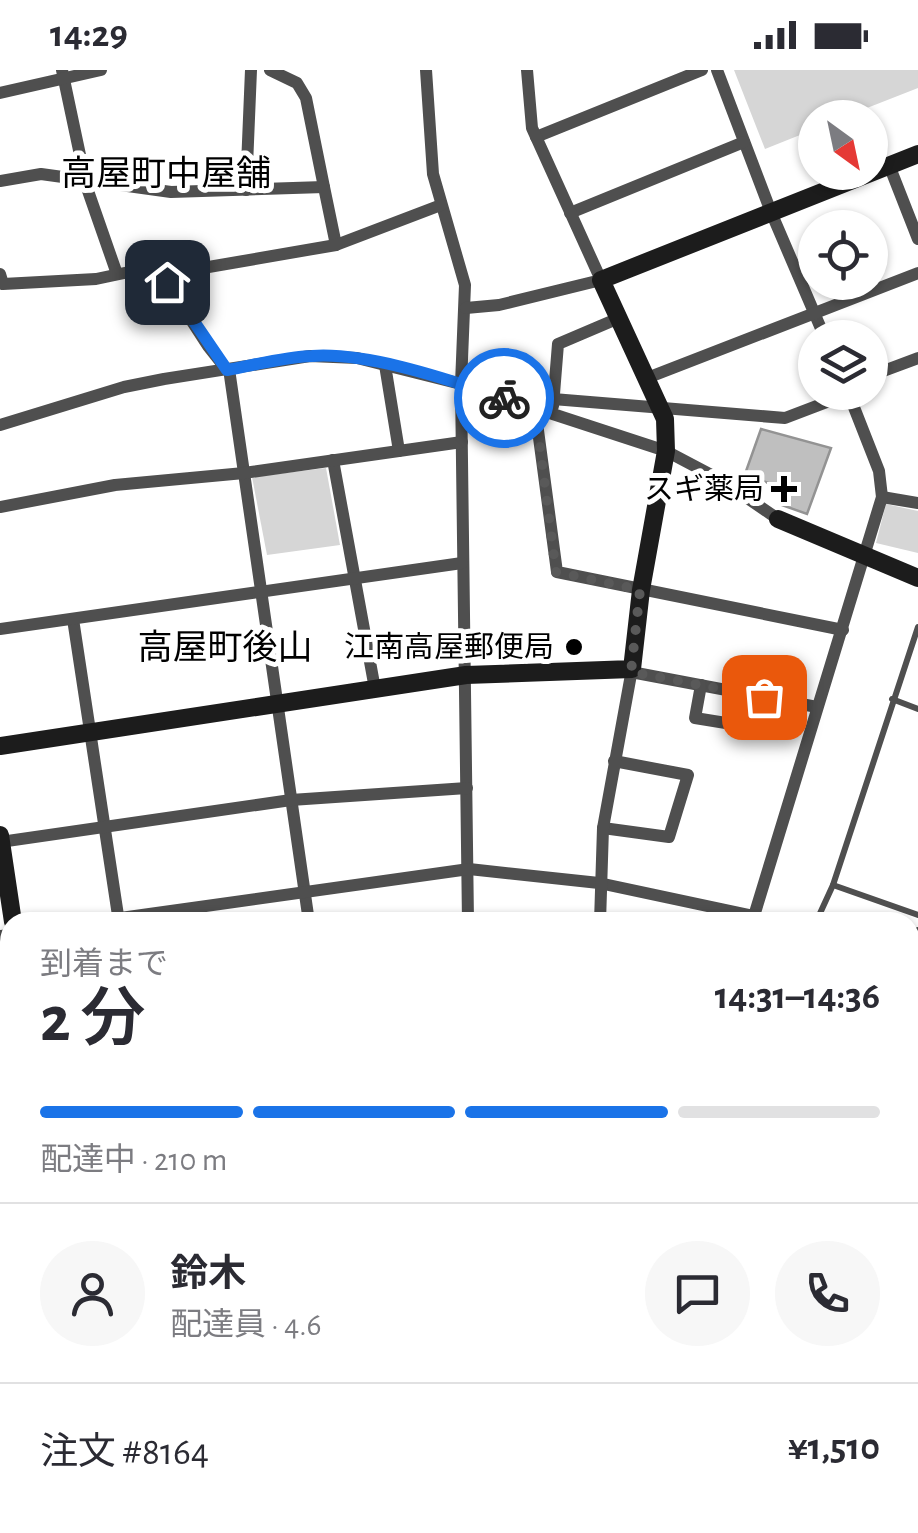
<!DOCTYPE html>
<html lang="ja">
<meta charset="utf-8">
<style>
body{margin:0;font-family:"Alegreya Sans","Noto Sans JP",sans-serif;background:#f7f7f7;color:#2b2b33;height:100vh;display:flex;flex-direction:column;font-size:38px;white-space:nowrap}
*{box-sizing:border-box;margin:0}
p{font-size:32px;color:#7c7c81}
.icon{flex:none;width:55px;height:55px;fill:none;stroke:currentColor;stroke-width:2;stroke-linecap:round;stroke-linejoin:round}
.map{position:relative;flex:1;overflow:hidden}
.drawer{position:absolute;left:0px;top:842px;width:920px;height:622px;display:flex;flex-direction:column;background:#fff;border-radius:30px 30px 0 0;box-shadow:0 2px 8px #0004}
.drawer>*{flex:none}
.needle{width:65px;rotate:147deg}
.controls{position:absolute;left:798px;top:30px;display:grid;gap:20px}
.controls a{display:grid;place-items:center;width:90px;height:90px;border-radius:50%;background:#fff;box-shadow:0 2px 8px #0004;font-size:50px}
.pin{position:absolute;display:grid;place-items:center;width:85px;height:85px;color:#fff;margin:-42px;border-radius:20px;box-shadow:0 5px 15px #0006}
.courier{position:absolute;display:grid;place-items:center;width:100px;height:100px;margin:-50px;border:8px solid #1a73e8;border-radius:50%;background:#fff;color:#222;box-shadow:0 2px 12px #0007}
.headline em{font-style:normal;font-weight:600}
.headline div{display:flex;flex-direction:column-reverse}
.headline{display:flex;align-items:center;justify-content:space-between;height:170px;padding:0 40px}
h1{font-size:65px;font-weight:600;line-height:75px}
.bar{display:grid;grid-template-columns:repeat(4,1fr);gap:15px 10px;align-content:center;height:120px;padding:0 40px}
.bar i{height:12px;border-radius:8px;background:#e1e1e2}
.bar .on{background:#1a73e8}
.bar p{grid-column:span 4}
.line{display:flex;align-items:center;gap:25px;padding:0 40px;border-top:2px solid #e1e1e2}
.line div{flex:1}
.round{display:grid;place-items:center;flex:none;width:105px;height:105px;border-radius:52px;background:#f7f7f7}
.status{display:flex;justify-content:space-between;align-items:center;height:70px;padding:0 50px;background:#fff;direction:ltr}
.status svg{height:28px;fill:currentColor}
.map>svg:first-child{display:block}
</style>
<div class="status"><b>14:29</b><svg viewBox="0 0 49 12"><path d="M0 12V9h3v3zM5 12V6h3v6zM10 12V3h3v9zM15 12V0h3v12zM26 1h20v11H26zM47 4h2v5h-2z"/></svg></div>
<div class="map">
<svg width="918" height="1463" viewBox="0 0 918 1463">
<rect width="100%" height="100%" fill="#fff"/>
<g fill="#d6d6d6">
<polygon points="734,0 918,0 918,18 844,47 815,48 815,59 765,79"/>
<polygon points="326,398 340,475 267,485 252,407"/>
<polygon points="886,434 918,441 918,483 876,473"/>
</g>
<g fill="#bfbfbf" stroke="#939393" stroke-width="2.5">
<polygon points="761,359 831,378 807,444 779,434 784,419 745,404"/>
<polygon points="918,908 918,1160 910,1157 910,913 915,915"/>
</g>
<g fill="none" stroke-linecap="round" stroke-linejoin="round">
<g stroke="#4f4f4f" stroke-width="6">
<polyline points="892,629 918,639"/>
<polyline points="833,815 918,845"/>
<polyline points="816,852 833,815 918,557"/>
<polyline points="910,882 918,860"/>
<polyline points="910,1175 918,1177"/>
</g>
<g stroke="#4f4f4f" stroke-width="12">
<polyline points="62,0 87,118 117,204"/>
<polyline points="426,0 433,104 465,215 461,314 468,852"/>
<polyline points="717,0 771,142 825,268"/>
<polyline points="0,23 101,0"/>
<polyline points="536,67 702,0"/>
<polyline points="889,95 918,169"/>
<polyline points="0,111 41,104 171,122 324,117 306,28 297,13 270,0"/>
<polyline points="324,117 336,175"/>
<polyline points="246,120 251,0"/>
<polyline points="570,143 744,72"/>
<polyline points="0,204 3,214 96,209 148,198 162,205 336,175 441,135"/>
<polyline points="162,205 208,276 227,300"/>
<polyline points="466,238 499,235 601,210 532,58 527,0"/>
<polyline points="385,295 399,381"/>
<polyline points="229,299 309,852"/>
<polyline points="870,306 918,288"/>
<polyline points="647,308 918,203"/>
<polyline points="553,329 785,348 848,324"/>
<polyline points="553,336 558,274 619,248"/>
<polyline points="535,338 557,502 843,560"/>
<polyline points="0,355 124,317 164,309 310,286 357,288 461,314 666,381 721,410 778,449"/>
<polyline points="333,390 375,619"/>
<polyline points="882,427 918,433"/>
<polyline points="0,437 115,415 244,403 462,372"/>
<polyline points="73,549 119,852"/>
<polyline points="0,559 462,493"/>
<polyline points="631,602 817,637"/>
<polyline points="701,615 695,648 732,654 738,622"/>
<polyline points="603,758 669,767 688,705 614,691"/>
<polyline points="0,772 291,730 467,718"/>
<polyline points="92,852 469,799 599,813 754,846 882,427 879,401 848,322"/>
<polyline points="600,852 603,758 632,599"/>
<polyline points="0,866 10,865"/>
<polyline points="0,982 10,980"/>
<polyline points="0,1295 10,1290"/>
<polyline points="910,1308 918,1310"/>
<polyline points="910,1385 918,1388"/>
<polyline points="0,1395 10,1448"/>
<polyline points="188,1455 193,1463"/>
<polyline points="286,1455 290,1463"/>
<polyline points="534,1455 535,1463"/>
<polyline points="44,1463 85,1455"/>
<polyline points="395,1463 412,1455"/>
<polyline points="911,1463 918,1444"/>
</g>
<g stroke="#1c1c1c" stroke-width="18">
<polyline points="778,449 918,508"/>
<polyline points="0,676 466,605 632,599 641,520 666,381 665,349 601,210 918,84"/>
<polyline points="0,765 13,852"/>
<polyline points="110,1455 112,1463"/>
</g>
</g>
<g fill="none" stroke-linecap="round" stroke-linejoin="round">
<polyline stroke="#595959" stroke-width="10" stroke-dasharray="0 18" points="504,328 535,338 556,502 640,520 631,602 764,627"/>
<path stroke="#1a73e8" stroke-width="12" d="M 167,212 L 227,300 C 255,295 284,287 312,286 C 369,282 449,310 504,328"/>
</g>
<g fill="#000" stroke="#fff" stroke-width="4">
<path d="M779 404h10v10h10v10h-10v10h-10v-10h-10v-10h10z"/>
<circle cx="574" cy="577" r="10"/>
</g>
<g text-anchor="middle" stroke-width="10" stroke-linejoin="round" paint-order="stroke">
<g font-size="30" fill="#000" stroke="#fff" text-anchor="end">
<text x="764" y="429">スギ薬局</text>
<text x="554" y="587">江南高屋郵便局</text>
</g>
<g font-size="35" fill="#000" stroke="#fff">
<text x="166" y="115">高屋町中屋舗</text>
<text x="225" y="589">高屋町後山</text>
</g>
</g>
</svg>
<div class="controls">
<a><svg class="needle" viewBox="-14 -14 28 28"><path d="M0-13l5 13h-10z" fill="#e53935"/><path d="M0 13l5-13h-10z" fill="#7c7c81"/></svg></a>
<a><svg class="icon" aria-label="locate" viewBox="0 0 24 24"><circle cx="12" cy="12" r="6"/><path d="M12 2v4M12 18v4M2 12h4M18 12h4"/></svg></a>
<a><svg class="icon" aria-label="layers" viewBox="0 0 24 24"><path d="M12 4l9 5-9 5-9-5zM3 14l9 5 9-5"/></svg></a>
</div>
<div class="pin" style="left:764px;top:627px;background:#ea580c"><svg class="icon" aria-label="bag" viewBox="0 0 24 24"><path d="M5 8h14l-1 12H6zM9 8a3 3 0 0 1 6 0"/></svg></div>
<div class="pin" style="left:167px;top:212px;background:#1f2937"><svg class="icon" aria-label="home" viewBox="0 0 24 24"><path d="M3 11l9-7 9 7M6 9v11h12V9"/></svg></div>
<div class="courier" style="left:504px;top:328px"><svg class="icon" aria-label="bike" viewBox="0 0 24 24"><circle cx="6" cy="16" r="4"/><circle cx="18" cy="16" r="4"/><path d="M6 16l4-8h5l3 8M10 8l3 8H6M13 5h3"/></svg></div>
<section class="drawer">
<div class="headline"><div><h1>2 分</h1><p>到着まで</p></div><em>14:31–14:36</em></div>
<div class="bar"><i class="on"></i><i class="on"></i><i class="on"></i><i></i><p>配達中 · 210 m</p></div>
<div class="line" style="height:180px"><a class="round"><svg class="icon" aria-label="person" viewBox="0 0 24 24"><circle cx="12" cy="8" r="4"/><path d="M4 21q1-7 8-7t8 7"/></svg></a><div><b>鈴木</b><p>配達員 · 4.6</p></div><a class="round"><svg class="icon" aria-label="chat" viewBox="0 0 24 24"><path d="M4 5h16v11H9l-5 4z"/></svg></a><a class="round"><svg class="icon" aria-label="phone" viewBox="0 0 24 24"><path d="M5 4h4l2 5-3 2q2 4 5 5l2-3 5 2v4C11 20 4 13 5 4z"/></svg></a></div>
<div class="line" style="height:130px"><div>注文 #8164</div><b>¥1,510</b></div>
</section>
</div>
